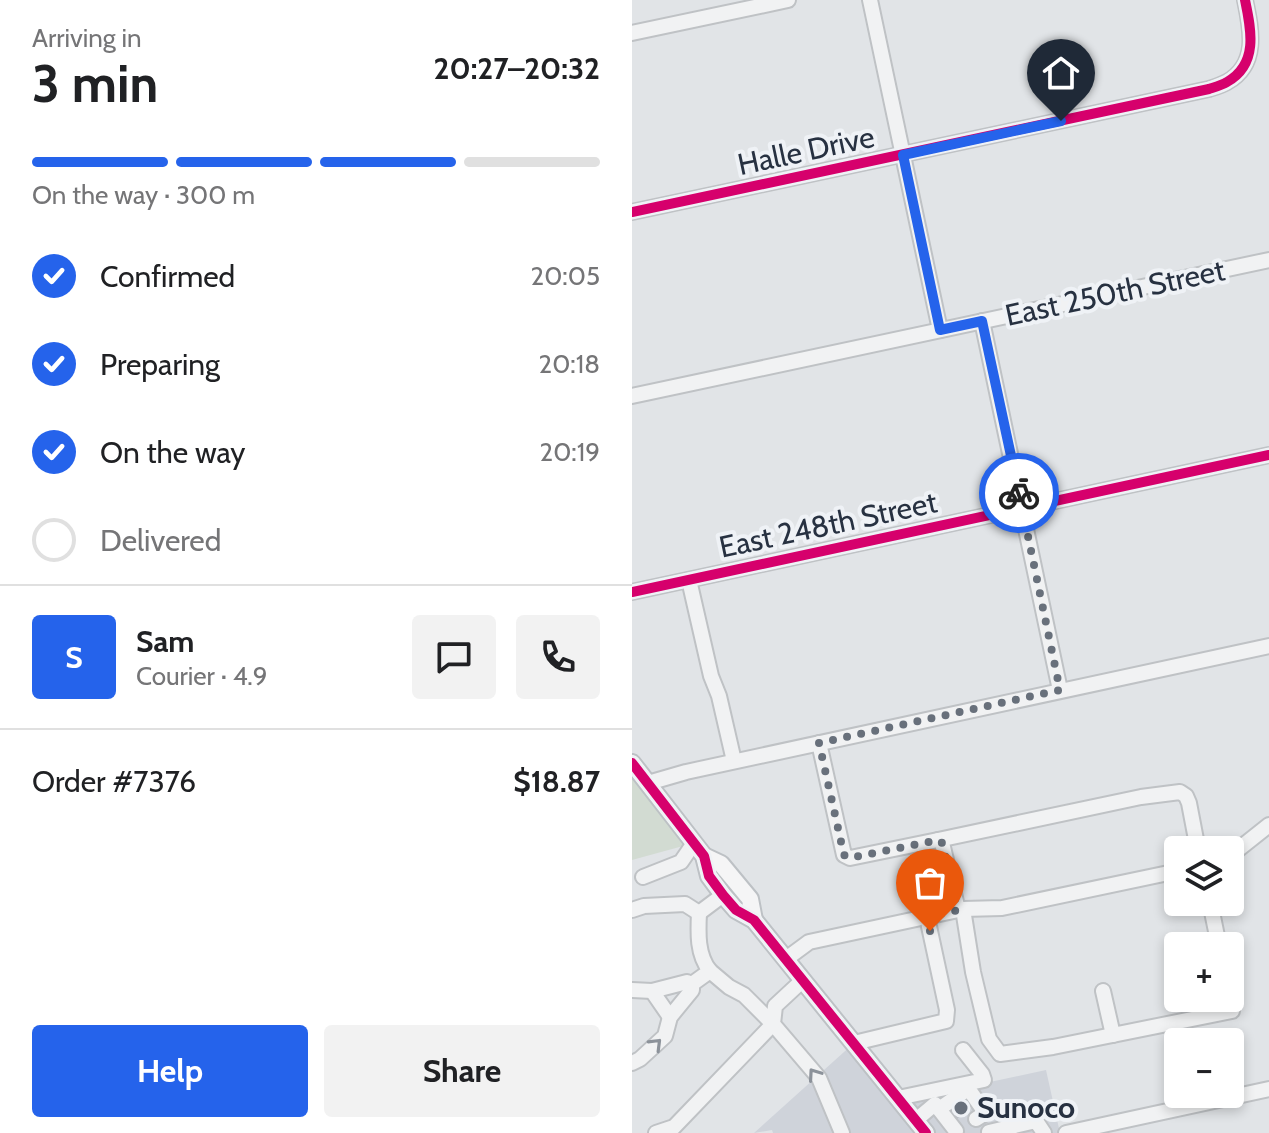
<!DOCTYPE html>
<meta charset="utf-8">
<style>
body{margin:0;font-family:Cabin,sans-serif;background:#f2f2f2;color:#202124;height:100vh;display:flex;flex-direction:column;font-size:30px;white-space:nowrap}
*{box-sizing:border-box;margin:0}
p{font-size:26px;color:#757577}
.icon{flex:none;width:44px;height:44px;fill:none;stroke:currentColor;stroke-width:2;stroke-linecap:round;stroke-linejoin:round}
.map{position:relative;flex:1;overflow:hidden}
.side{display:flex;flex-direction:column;background:#fff;width:632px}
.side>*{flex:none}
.fabs{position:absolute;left:532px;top:836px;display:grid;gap:16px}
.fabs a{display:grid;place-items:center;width:80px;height:80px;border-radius:8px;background:#fff;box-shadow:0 4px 12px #0003;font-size:40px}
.pin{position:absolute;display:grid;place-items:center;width:68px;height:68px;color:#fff;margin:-82px -34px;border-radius:50% 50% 50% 0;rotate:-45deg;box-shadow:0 0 8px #0007}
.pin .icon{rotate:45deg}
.courier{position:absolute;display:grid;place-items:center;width:80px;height:80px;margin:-40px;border:6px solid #2563eb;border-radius:50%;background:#fff;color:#222;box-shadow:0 2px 10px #0007}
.overview em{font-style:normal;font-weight:700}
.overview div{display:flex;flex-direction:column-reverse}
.overview{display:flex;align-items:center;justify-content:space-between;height:136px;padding:0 32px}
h1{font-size:52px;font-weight:700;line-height:60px}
.bar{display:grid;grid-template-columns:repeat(4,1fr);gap:12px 8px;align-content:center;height:96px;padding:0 32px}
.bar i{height:10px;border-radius:6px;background:#e0e0e0}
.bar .selected{background:#2563eb}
.bar p{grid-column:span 4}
.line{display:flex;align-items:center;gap:20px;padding:0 32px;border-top:2px solid #e0e0e0}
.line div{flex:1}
.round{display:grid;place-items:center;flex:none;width:84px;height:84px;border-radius:8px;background:#f2f2f2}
ol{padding:0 32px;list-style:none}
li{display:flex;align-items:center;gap:24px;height:88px}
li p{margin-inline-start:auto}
li .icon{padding:8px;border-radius:50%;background:#2563eb;color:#fff;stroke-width:4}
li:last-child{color:#757577}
li i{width:44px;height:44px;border:4px solid #e0e0e0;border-radius:50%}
.primary-button{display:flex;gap:16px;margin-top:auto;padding:16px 32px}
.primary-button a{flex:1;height:92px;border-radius:8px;background:#2563eb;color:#fff;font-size:32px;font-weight:700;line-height:92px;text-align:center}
.primary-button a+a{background:#f2f2f2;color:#202124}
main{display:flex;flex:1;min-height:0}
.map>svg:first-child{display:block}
</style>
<main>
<section class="side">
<div class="overview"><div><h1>3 min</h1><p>Arriving in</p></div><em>20:27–20:32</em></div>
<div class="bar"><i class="selected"></i><i class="selected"></i><i class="selected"></i><i></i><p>On the way · 300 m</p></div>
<ol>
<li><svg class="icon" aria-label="check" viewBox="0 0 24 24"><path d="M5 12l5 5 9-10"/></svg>Confirmed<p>20:05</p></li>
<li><svg class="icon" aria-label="check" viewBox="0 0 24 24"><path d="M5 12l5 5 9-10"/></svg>Preparing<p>20:18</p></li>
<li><svg class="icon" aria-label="check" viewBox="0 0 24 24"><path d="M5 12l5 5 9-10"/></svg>On the way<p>20:19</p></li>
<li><i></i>Delivered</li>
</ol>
<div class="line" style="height:144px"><b class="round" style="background:#2563eb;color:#fff">S</b><div><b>Sam</b><p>Courier · 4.9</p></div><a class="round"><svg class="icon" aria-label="chat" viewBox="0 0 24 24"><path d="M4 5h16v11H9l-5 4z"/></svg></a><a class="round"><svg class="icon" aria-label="phone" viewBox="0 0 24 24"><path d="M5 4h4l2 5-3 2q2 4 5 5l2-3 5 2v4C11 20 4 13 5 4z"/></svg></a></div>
<div class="line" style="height:104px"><div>Order #7376</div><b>$18.87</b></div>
<div class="primary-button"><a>Help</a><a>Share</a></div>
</section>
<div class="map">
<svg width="637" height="1133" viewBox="0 0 637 1133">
<rect width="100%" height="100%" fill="#e1e4e7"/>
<polygon fill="#cfd3da" points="222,1043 269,1101 414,1070 428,1133 141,1133 140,1130 122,1133"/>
<polygon fill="#d2dbd2" points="0,763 62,843 0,860"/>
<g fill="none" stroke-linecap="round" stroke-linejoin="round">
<polyline stroke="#bcc0c6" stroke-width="14" stroke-dasharray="14 7" stroke-linecap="butt" points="321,1104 332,1117"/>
<defs>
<g id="minor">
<polyline points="238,0 308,330"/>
<polyline points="0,33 156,0"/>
<path d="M 0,212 L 577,89 C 583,87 590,85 595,82 C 627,64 619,29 613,0"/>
<polyline points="350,321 428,690"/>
<polyline points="0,396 637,260"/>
<polyline points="57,580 79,676 87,696 102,761"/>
<polyline points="0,592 637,455"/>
<polyline points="187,743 212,855 218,858 306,840 310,843 326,910"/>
<polyline points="16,783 54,772 637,646"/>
<polyline points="306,840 509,797 548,792 554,796 557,803 566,850"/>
<polyline points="598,856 637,825"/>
<polyline points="11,877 49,862 62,843"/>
<polyline points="578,902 587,946"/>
<polyline points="331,909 341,972 357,1039 368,1054 421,1047 600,1011 598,998"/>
<polyline points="0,910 12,906 53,904 67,913"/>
<polyline points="67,913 91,895"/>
<polyline points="154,959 177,942 331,909 370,908 546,871"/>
<polyline points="171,980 143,1006 141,1024 187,1078 210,1133"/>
<polyline points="0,990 20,991 55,982 60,984"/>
<polyline points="20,991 38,1017"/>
<polyline points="471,991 481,1035"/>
<polyline points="222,1043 314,1021 315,1010 295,917"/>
<path d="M 0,1063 L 8,1059 L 33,1036 L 38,1017 L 60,990 L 60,984 L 78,971 C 65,955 66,933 67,913"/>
<polyline points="266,1098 352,1080 350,1074 331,1050"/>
<polyline points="307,1109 333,1091 338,1091 352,1111 352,1114 344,1119"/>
<polyline points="284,1120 303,1104 324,1131"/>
<polyline points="357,1132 404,1121 412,1133"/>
<polyline points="24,1133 42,1127 141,1024 112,995 97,987 78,971"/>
<polyline points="434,1133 637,1089"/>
</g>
<g id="major">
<polyline points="0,763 72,856 77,876 91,895 104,910 122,920 294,1133"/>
<polyline points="72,856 89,864 118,899 122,920"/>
</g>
</defs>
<use href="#minor" stroke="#bfc2c5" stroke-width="18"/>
<use href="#major" stroke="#bdc1c5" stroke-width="20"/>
<use href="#minor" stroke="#f1f2f3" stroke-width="14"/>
<use href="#major" stroke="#f5f5f6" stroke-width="16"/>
<defs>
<g id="cycleway">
<path d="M 0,212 L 577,89 C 583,87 590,85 595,82 C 627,64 619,29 613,0"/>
<polyline points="0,592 637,455"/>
<polyline points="0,763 72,856 77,876 91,895 104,910 122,920 294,1133"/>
</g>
</defs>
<use href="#cycleway" stroke="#eff2f6" stroke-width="15"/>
<use href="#cycleway" stroke="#d6006c" stroke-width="10"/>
</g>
<defs><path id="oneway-chevron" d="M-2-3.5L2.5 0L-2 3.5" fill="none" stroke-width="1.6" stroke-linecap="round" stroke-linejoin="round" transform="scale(2)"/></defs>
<g stroke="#8c929a">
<use href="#oneway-chevron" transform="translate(24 1044) rotate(-45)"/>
<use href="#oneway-chevron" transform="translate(182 1074) rotate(-125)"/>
</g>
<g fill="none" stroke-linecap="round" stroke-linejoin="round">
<polyline stroke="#68707b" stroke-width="8" stroke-dasharray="0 14.4" points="298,931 295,917 326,910 310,843 306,840 218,858 212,855 187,743 428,690 387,493"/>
<polyline stroke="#2563eb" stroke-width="10" points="387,493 350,321 308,330 271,155 429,121"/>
</g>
<circle fill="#68707b" stroke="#eff2f6" stroke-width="3" cx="329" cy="1108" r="8"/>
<g text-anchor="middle" stroke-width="8" stroke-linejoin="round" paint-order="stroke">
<g font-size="30" fill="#273141" stroke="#eff2f6">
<text transform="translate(174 151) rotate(-12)" y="10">Halle Drive</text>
<text transform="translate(483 293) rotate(-12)" y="10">East 250th Street</text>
<text transform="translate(196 525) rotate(-12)" y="10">East 248th Street</text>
</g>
<g font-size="30" font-weight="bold" fill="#273141" stroke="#eff2f6" text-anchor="start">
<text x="345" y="1118">Sunoco</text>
</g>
</g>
</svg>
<div class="fabs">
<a><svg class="icon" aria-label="layers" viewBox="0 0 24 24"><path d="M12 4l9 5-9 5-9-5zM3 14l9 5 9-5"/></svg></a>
<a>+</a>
<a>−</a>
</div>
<div class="pin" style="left:298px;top:931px;background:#ea580c"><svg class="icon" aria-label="bag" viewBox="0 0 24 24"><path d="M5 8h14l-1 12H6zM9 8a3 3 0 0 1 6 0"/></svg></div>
<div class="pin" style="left:429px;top:121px;background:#1f2937"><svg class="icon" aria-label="home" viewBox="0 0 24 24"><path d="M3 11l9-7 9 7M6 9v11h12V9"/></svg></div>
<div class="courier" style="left:387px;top:493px"><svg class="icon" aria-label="bike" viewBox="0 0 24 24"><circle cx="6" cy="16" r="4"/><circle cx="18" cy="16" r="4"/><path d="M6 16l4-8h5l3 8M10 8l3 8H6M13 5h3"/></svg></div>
</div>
</main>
